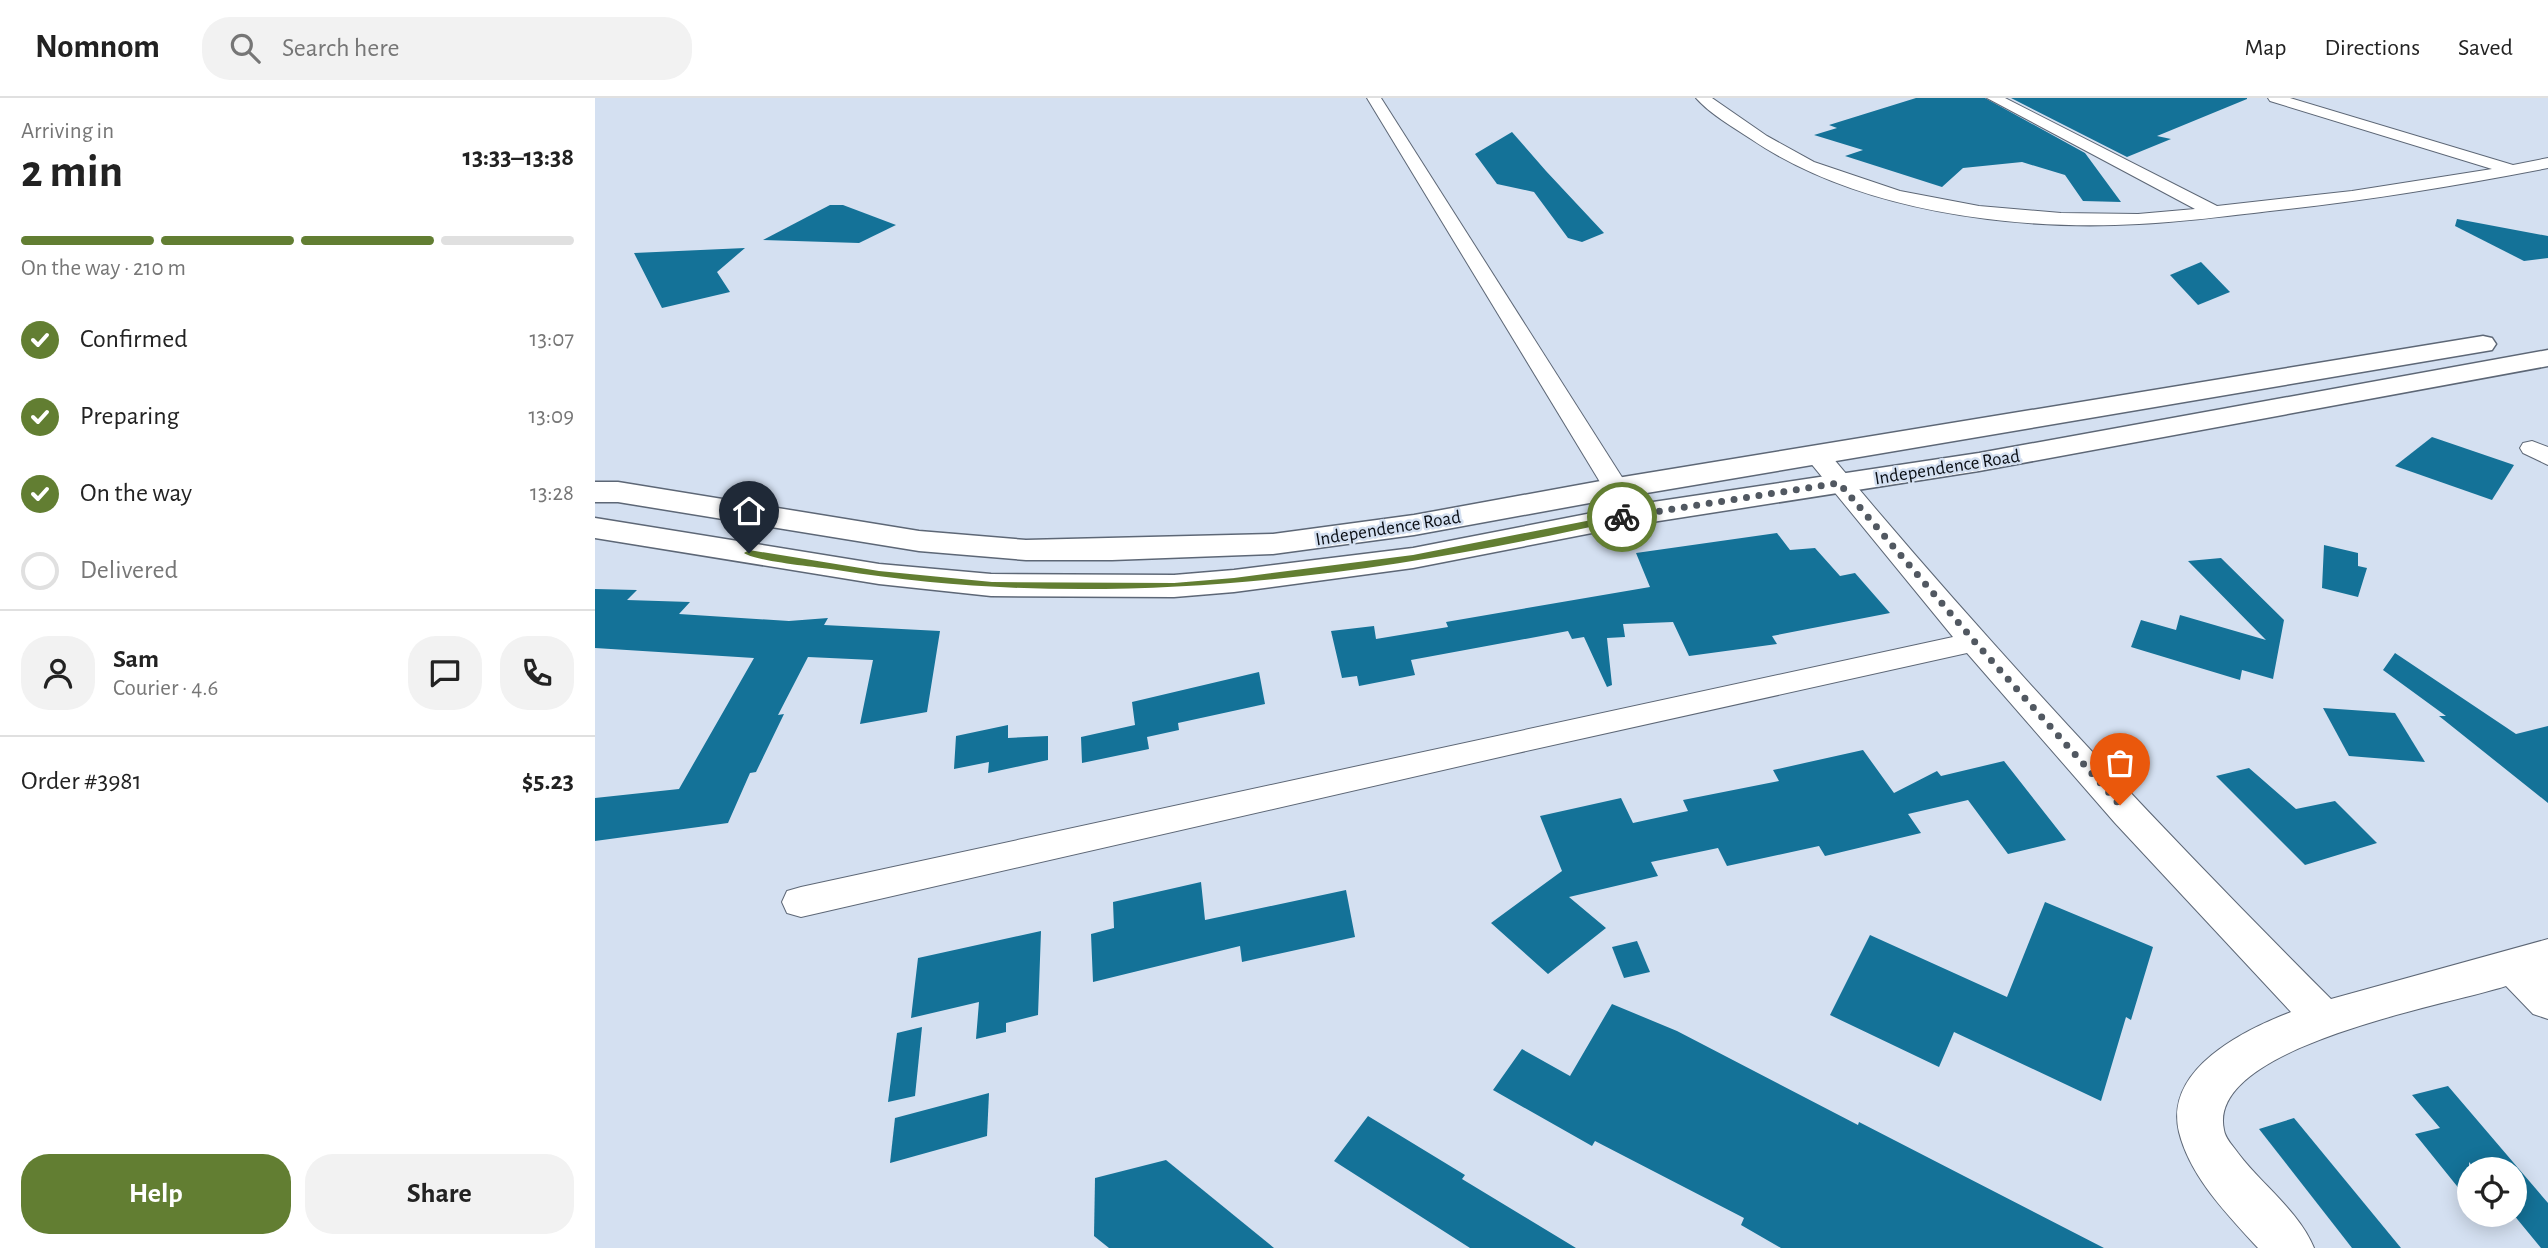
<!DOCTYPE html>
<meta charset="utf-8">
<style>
body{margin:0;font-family:"Alegreya Sans",sans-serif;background:#f2f2f2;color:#222;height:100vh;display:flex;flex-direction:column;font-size:26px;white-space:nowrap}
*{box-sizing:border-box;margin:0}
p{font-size:23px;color:#767676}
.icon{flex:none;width:38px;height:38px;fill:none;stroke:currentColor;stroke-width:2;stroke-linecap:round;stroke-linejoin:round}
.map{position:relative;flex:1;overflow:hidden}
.drawer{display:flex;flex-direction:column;background:#fff;width:595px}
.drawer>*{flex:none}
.tools{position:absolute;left:1862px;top:1059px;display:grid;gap:14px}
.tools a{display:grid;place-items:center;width:70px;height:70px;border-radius:50%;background:#fff;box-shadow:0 4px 18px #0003;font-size:35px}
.pin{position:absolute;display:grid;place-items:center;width:60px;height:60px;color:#fff;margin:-72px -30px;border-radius:50% 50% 50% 0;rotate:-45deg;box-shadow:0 0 7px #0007}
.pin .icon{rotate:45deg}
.courier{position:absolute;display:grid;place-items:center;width:70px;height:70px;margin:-35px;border:5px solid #627e32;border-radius:50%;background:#fff;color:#222;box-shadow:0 2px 9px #0007}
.summary em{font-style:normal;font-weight:600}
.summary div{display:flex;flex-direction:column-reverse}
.summary{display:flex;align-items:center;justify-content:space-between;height:119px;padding:0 21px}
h1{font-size:46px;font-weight:600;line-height:52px}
.bar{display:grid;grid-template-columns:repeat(4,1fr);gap:10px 7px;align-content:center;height:84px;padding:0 21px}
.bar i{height:9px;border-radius:5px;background:#e0e0e0}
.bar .active{background:#627e32}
.bar p{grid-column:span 4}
.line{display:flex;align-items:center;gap:18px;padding:0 21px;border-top:2px solid #e0e0e0}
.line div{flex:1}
.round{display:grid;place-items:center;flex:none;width:74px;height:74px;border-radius:28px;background:#f2f2f2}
ol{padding:0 21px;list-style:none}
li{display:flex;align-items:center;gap:21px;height:77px}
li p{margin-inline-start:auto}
li .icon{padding:7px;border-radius:50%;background:#627e32;color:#fff;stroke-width:4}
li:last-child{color:#767676}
li i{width:38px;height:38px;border:4px solid #e0e0e0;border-radius:50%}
.button{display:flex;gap:14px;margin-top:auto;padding:14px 21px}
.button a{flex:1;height:80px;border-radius:28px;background:#627e32;color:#fff;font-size:28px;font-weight:600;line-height:80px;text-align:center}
.button a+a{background:#f2f2f2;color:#222}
header{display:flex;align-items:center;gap:42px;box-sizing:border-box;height:98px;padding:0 35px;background:#fff;border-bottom:2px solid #e0e0e0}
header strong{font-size:33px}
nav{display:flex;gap:38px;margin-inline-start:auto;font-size:24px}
.search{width:490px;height:63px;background:#f2f2f2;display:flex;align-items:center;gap:18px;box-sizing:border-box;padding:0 24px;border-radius:28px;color:#767676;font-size:26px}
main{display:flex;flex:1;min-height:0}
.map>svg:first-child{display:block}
</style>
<header>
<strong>Nomnom</strong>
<div class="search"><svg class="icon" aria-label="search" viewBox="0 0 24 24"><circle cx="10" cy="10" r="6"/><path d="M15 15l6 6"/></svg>Search here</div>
<nav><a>Map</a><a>Directions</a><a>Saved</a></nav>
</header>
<main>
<section class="drawer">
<div class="summary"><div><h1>2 min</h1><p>Arriving in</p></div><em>13:33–13:38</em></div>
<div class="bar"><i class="active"></i><i class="active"></i><i class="active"></i><i></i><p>On the way · 210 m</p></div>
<ol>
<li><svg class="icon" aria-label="check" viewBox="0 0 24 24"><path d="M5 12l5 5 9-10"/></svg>Confirmed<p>13:07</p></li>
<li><svg class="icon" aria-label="check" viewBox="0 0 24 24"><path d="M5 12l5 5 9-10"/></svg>Preparing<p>13:09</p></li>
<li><svg class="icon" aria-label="check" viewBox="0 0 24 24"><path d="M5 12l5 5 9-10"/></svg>On the way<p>13:28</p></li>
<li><i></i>Delivered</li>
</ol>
<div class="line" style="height:126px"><a class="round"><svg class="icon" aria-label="person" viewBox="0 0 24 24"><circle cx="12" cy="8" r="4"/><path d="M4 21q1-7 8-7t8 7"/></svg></a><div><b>Sam</b><p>Courier · 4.6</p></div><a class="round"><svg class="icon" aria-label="chat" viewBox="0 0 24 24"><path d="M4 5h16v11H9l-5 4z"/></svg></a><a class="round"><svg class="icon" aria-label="phone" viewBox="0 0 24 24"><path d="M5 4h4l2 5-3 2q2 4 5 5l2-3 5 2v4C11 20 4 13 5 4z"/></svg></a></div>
<div class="line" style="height:91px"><div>Order #3981</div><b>$5.23</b></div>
<div class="button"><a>Help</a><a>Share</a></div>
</section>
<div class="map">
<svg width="1953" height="1150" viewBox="0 0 1953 1150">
<rect width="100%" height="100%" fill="#d4e0f1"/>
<g fill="#147298">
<polygon points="1321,0 1390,0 1490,55 1526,104 1488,103 1470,77 1427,64 1368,70 1347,89 1250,58 1268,52 1219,37 1242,30 1234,27"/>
<polygon points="1416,0 1652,0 1652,1 1562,38 1576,41 1532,59"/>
<polygon points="917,34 951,73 1009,135 987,144 973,140 939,94 902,86 880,56"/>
<polygon points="235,107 248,107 301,127 264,145 168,142"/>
<polygon points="1862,121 1953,138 1953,160 1929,163 1860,128"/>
<polygon points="150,150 122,174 135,194 67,210 39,155"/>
<polygon points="1606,164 1635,194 1603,207 1575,177"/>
<polygon points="1837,339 1919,367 1897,402 1800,368"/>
<polygon points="1182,435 1195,452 1220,450 1245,478 1260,475 1295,515 1177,538 1182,546 1094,558 1078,524 1028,526 1030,539 1012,540 1017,587 1012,589 989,539 977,541 973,533 816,562 820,577 764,588 762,578 747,580 736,533 779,528 781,541 853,529 851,524 1055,489 1041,455"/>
<polygon points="1729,447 1763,455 1763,468 1772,470 1763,499 1727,490"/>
<polygon points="1626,460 1689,522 1678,581 1647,572 1645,582 1536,549 1546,522 1581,532 1585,517 1671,542 1593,463"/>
<polygon points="0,491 42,492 32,502 95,504 84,516 194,523 233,520 229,527 345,533 332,614 265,626 278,562 213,559 183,617 189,616 161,674 155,675 133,725 0,743 0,700 84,691 159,560 0,550"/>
<polygon points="1800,555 1921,636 1953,628 1953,705 1844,618 1851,618 1788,572"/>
<polygon points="664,574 670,606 583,625 584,632 552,639 554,651 487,665 486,639 540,627 537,604"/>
<polygon points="1728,610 1800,615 1830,664 1754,658"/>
<polygon points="413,627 413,640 453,638 453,662 393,675 394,664 359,671 361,638"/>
<polygon points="1268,652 1299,695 1342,673 1346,678 1409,663 1471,742 1413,756 1373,702 1313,716 1326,735 1230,758 1224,748 1132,768 1123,750 1056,764 1063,778 974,799 1011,830 953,876 896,825 967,773 945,718 1026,700 1038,725 1093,713 1088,702 1184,683 1178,672"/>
<polygon points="1654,670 1701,711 1740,703 1782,745 1710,767 1621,678"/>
<polygon points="606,784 610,822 751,792 760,839 647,864 645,848 498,884 496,836 519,830 518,804"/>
<polygon points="1450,804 1558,849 1536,922 1531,919 1506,1003 1359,934 1344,969 1235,917 1275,837 1412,899"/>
<polygon points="446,833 443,917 411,925 411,934 381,941 384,904 316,920 323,860"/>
<polygon points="1042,843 1055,874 1029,880 1017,849"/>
<polygon points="1017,906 1082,933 1263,1027 1264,1024 1509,1150 1186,1150 1146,1127 1149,1120 1000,1043 997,1048 898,992 927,951 975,978"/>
<polygon points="327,929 320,998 293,1004 302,935"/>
<polygon points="1853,988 1953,1105 1953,1150 1946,1150 1918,1116 1920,1071 1880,1071 1874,1064 1874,1103 1820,1036 1845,1030 1817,997"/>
<polygon points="394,995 392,1038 295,1065 300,1020"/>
<polygon points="773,1018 870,1077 867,1081 981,1150 875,1150 739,1063"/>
<polygon points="1699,1020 1806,1150 1757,1150 1664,1031"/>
<polygon points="571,1062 679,1150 514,1150 499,1138 500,1080"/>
</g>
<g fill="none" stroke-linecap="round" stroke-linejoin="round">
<defs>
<g id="minor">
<polygon points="772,0 786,0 1051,417 1047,423 1038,425 1029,423 1025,417"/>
<path d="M 1101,0 L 1117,0 L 1172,38 L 1219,64 L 1305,93 L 1384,108 L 1466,115 L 1543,116 L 1600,111 L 1392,0 L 1410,0 L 1622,108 L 1757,93 L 1897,71 L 1675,3 L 1673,0 L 1695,0 L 1918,67 L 1953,60 L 1953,70 C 1861,88 1769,103 1675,113 C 1632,118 1588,124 1544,126 C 1418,133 1262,113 1156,41 C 1138,29 1115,16 1101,0 Z"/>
<polygon points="1937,343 1953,349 1953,367 1928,355 1925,350 1928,345"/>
<path d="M 1223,351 L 1232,353 C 1391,544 1560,725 1736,901 L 1953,841 L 1953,921 L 1938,916 L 1911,888 C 1854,907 1610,948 1629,1032 C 1630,1040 1638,1048 1643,1055 C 1667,1087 1704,1113 1719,1150 L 1663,1150 C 1633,1117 1595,1079 1584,1034 C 1569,971 1649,932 1696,914 L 1520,725 L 1372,555 L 918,656 L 206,819 L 192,815 L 187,804 L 192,793 L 206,789 L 1358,539 L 1214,363 L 1211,358 L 1214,353 Z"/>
</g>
<g id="major">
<polygon points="1888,238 1897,240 1901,246 1897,252 1022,400 819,437 678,456 517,462 431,462 324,453 23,404 0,404 0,384 23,384 324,433 431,442 678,436 819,417 1022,380"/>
<polygon points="1953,252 1953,268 1384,373 1038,427 818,470 639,494 579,499 396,498 284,486 0,440 0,420 284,466 396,476 579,477 639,472 818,450 1038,407 1384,355"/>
</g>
</defs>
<use href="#minor" stroke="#5d6776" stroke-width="2"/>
<use href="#major" stroke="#5d6776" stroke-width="3"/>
<use href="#minor" fill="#fff" fill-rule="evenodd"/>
<use href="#major" fill="#fff" fill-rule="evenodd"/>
</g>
<path fill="#627e32" d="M 1027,416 L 1031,417 L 1031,421 C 773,480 505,515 242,472 C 222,469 163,464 149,455 L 154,452 L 284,473 L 397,484 L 579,485 L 639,480 L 818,457 Z"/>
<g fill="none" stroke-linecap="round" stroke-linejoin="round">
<polyline stroke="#515861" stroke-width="7" stroke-dasharray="0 12.6" points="1027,419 1244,385 1380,544 1525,707"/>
</g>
<g text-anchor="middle" stroke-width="5" stroke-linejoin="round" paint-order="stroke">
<g font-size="19" fill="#0a0e14" stroke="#d4e0f1">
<text transform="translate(1352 368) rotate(-9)" y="7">Independence Road</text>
<text transform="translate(793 429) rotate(-9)" y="7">Independence Road</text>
</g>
</g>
</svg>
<div class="tools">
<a><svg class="icon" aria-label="locate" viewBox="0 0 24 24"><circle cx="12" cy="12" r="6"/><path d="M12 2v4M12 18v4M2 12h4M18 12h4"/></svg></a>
</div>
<div class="pin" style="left:1525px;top:707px;background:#ea580c"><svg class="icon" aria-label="bag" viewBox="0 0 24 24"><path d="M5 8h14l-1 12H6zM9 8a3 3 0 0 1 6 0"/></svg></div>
<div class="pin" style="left:154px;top:455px;background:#1f2937"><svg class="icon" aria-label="home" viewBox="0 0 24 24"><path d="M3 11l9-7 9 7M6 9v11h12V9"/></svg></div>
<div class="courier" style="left:1027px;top:419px"><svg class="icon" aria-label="bike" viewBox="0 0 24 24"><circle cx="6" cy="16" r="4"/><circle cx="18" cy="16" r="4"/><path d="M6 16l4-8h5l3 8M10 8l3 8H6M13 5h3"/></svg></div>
</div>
</main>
